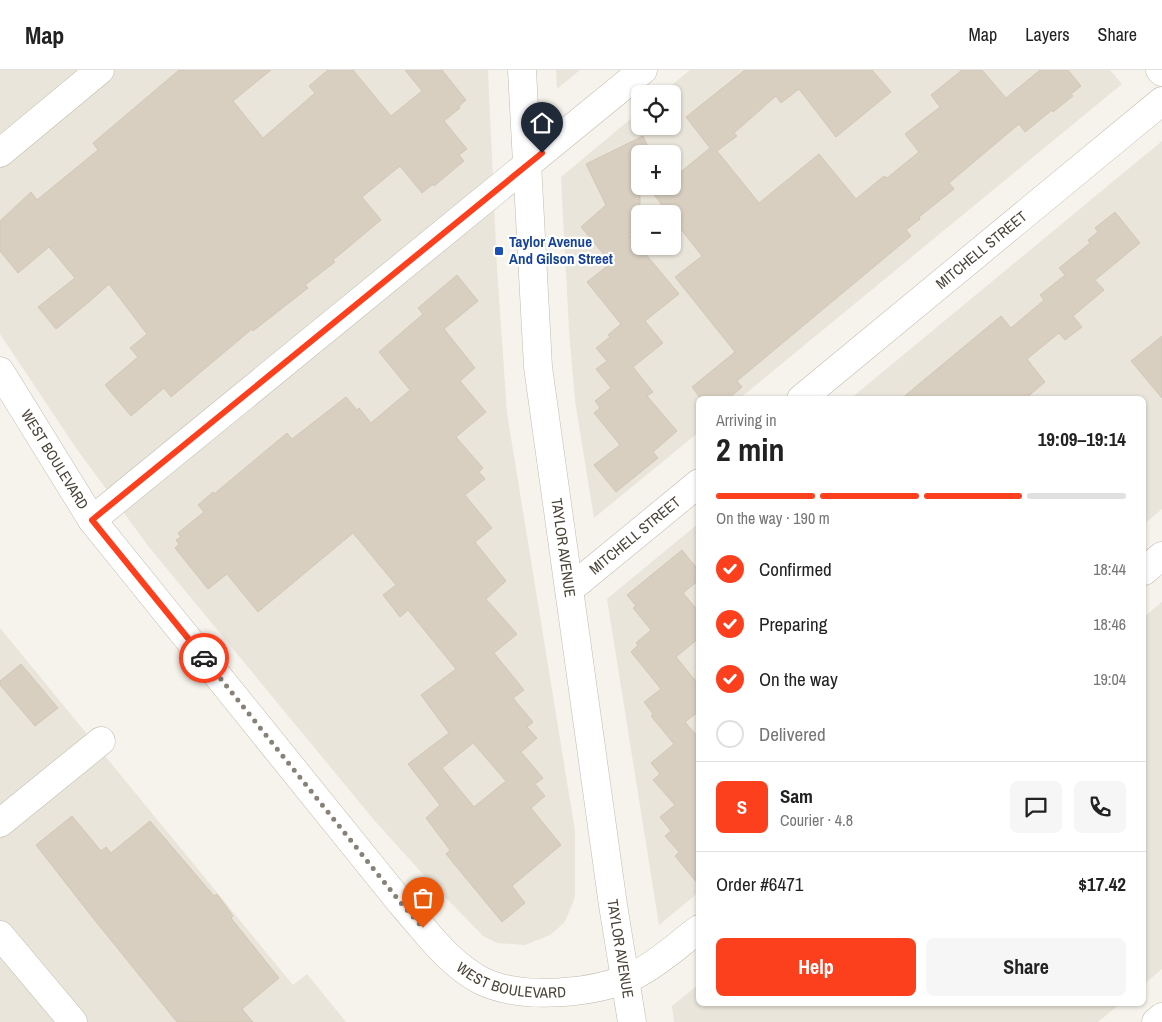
<!DOCTYPE html>
<meta charset="utf-8">
<style>
body{margin:0;font-family:"Archivo Narrow",sans-serif;background:#f6f6f6;color:#222;height:100vh;display:flex;flex-direction:column;font-size:19px;white-space:nowrap}
*{box-sizing:border-box;margin:0}
p{font-size:16px;color:#767676}
.icon{flex:none;width:28px;height:28px;fill:none;stroke:currentColor;stroke-width:2;stroke-linecap:round;stroke-linejoin:round}
.map{position:relative;flex:1;overflow:hidden}
.sheet{position:absolute;left:696px;top:326px;width:450px;height:610px;display:flex;flex-direction:column;background:#fff;border-radius:8px;box-shadow:0 1px 4px #0004}
.sheet>*{flex:none}
.tools{position:absolute;left:631px;top:15px;display:grid;gap:10px}
.tools a{display:grid;place-items:center;width:50px;height:50px;border-radius:8px;background:#fff;box-shadow:0 1px 4px #0004;font-size:25px}
.pin{position:absolute;display:grid;place-items:center;width:42px;height:42px;color:#fff;margin:-51px -21px;border-radius:50% 50% 50% 0;rotate:-45deg;box-shadow:0 0 5px #0007}
.pin .icon{rotate:45deg}
.courier{position:absolute;display:grid;place-items:center;width:50px;height:50px;margin:-25px;border:4px solid #fc3f1d;border-radius:50%;background:#fff;color:#222;box-shadow:0 1px 6px #0007}
.overview em{font-style:normal;font-weight:700}
.overview div{display:flex;flex-direction:column-reverse}
.overview{display:flex;align-items:center;justify-content:space-between;height:85px;padding:0 20px}
h1{font-size:32px;font-weight:700;line-height:38px}
.bar{display:grid;grid-template-columns:repeat(4,1fr);gap:8px 5px;align-content:center;height:60px;padding:0 20px}
.bar i{height:6px;border-radius:4px;background:#e0e0e0}
.bar .current{background:#fc3f1d}
.bar p{grid-column:span 4}
.line{display:flex;align-items:center;gap:12px;padding:0 20px;border-top:1px solid #e0e0e0}
.line div{flex:1}
.round{display:grid;place-items:center;flex:none;width:52px;height:52px;border-radius:8px;background:#f6f6f6}
ol{padding:0 20px;list-style:none}
li{display:flex;align-items:center;gap:15px;height:55px}
li p{margin-inline-start:auto}
li .icon{padding:5px;border-radius:50%;background:#fc3f1d;color:#fff;stroke-width:4}
li:last-child{color:#767676}
li i{width:28px;height:28px;border:2px solid #e0e0e0;border-radius:50%}
.primary-button{display:flex;gap:10px;margin-top:auto;padding:10px 20px}
.primary-button a{flex:1;height:58px;border-radius:8px;background:#fc3f1d;color:#fff;font-size:20px;font-weight:700;line-height:58px;text-align:center}
.primary-button a+a{background:#f6f6f6;color:#222}
header{display:flex;align-items:center;gap:30px;box-sizing:border-box;height:70px;padding:0 25px;background:#fff;border-bottom:1px solid #e0e0e0}
header strong{font-size:24px}
nav{display:flex;gap:28px;margin-inline-start:auto;font-size:18px}
.map>svg:first-child{display:block}
</style>
<header>
<strong>Map</strong>
<nav><a>Map</a><a>Layers</a><a>Share</a></nav>
</header>
<div class="map">
<svg width="1162" height="952" viewBox="0 0 1162 952">
<rect width="100%" height="100%" fill="#f6f3ec"/>
<g fill="#eae5da" fill-rule="evenodd">
<polygon points="0,0 488,0 497,198 507,343 575,761 575,826 571,838 564,853 550,865 525,875 497,873 483,866 421,802 374,750 149,477 76,378 0,264"/>
<polygon points="556,0 580,0 557,19"/>
<path d="M 690,0 L 1110,0 L 1122,14 L 739,329 L 699,329 L 699,362 L 594,448 L 575,331 L 569,261 L 561,107 L 640,41 L 640,56 L 672,56 L 672,24 L 661,24 ZM 640,84 L 672,84 L 672,116 L 640,116 ZM 640,144 L 672,144 L 672,176 L 640,176 Z"/>
<polygon points="1162,71 1162,439 1144,454 1144,329 850,329"/>
<polygon points="699,453 699,822 659,855 607,529"/>
<polygon points="1162,532 1162,899 1144,914 1144,547"/>
<polygon points="0,558 293,915 307,904 346,952 0,952"/>
<polygon points="699,914 699,934 1120,934 1098,952 674,952 672,936"/>
</g>
<g fill="#d8cfc1" stroke="#d3c7b4" fill-rule="evenodd">
<polygon points="179,0 271,0 233,31 263,68 315,23 309,16 328,0 353,0 391,46 422,21 405,0 442,0 466,30 459,36 460,38 444,51 467,79 459,85 464,91 434,116 433,114 422,123 400,96 362,127 381,150 333,190 335,192 305,215 308,218 253,261 252,259 171,327 164,318 131,346 105,315 138,287 130,278 147,264 109,214 89,232 56,259 38,237 75,208 49,177 18,203 0,181 0,151 31,122 37,130 98,80 93,73"/>
<polygon points="745,0 872,0 891,22 836,67 799,19 781,33 776,26 734,63 737,66 717,81 759,133 819,84 856,129 884,106 887,108 919,82 905,64 940,37 931,25 962,0 982,0 1006,28 1040,0 1068,0 1081,16 1071,24 1073,26 1053,42 1052,40 1025,62 1019,54 949,113 954,119 919,147 920,149 906,160 911,166 737,311 742,317 728,329 701,329 692,317 735,282 675,207 702,186 672,148 672,144 669,144 647,116 672,116 672,109 710,78 686,47"/>
<polygon points="643,66 651,84 640,84 640,155 629,164 679,224 645,251 663,273 633,297 653,322 647,326 677,361 653,382 658,388 616,422 594,395 620,375 594,343 600,338 595,331 611,318 596,299 607,291 596,278 610,267 608,265 621,254 587,212 611,193 581,157 606,135 586,94"/>
<polygon points="1115,142 1140,173 1095,210 1104,220 1073,246 1082,257 1065,270 1059,263 1027,289 1045,312 1025,329 901,329 1001,246 1011,258 1044,230 1040,225 1065,205 1059,198 1090,173 1088,170 1098,162 1095,158"/>
<path d="M 457,205 L 478,231 L 444,259 L 475,298 L 460,311 L 486,342 L 456,367 L 483,398 L 479,402 L 485,409 L 465,425 L 492,458 L 475,472 L 506,511 L 486,529 L 517,564 L 494,583 L 524,620 L 513,628 L 533,652 L 527,657 L 537,668 L 521,682 L 543,708 L 535,714 L 545,726 L 531,738 L 561,775 L 512,816 L 525,833 L 502,852 L 446,784 L 450,780 L 426,748 L 440,735 L 408,694 L 449,663 L 421,625 L 456,599 L 408,540 L 400,547 L 383,525 L 396,515 L 353,463 L 258,542 L 227,504 L 208,519 L 175,478 L 179,474 L 176,470 L 181,467 L 178,463 L 204,442 L 198,435 L 213,422 L 214,424 L 287,363 L 292,369 L 346,327 L 357,340 L 359,338 L 371,353 L 410,320 L 379,282 L 423,244 L 418,238 ZM 473,673 L 506,711 L 474,737 L 442,698 Z"/>
<polygon points="1162,266 1162,328 1131,291"/>
<polygon points="682,480 699,501 699,510 683,523 699,542 699,568 676,587 699,615 699,641 685,652 699,668 699,815 675,786 679,782 665,766 671,761 660,747 675,735 653,710 660,704 651,693 674,674 651,646 653,644 644,632 661,619 631,582 638,575 636,573 651,560 633,538 636,536 627,525"/>
<polygon points="21,594 58,638 35,656 0,615 0,611"/>
<polygon points="72,746 101,781 106,777 111,783 150,751 214,826 217,824 233,846 231,848 279,908 242,939 253,952 177,952 93,848 36,775"/>
</g>
<g fill="none" stroke-linecap="round" stroke-linejoin="round">
<defs>
<g id="minor">
<path id="s1" d="M 522,0 L 538,297 L 613,835 L 632,952"/>
<polyline points="1160,0 1162,2"/>
<polyline points="0,83 100,0"/>
<path id="s2" d="M 0,301 L 92,450 L 401,833 C 425,860 448,893 480,910 C 521,931 597,924 637,904 C 660,892 679,874 699,859"/>
<path id="s3" d="M 801,329 L 1162,31"/>
<polyline points="92,450 643,0"/>
<polyline points="1144,501 1162,486"/>
<path id="s4" d="M 570,519 L 699,413"/>
<polyline points="0,753 101,671"/>
<polyline points="0,865 73,952"/>
<polyline points="1156,952 1162,947"/>
</g>
</defs>
<use href="#minor" stroke="#c2bbae" stroke-width="29"/>
<use href="#minor" stroke="#fff" stroke-width="28"/>
</g>
<g fill="none" stroke-linecap="round" stroke-linejoin="round">
<polyline stroke="#878178" stroke-width="5" stroke-dasharray="0 9" points="204,588 401,833 423,858"/>
<polyline stroke="#fc3f1d" stroke-width="6" points="204,588 92,450 542,83"/>
</g>
<rect fill="#1a4fb4" stroke="#fff" stroke-width="2" x="494" y="176" width="10" height="10" rx="2.5"/>
<g text-anchor="middle" stroke-width="4.5" stroke-linejoin="round" paint-order="stroke">
<g font-size="15" font-weight="bold" fill="#164399" stroke="#fff" text-anchor="start">
<text x="509" y="177">Taylor Avenue<tspan x="509" dy="17">And Gilson Street</tspan></text>
</g>
<g font-size="15" fill="#4b4439" stroke="#fff">
<text dy="5" stroke="none"><textPath href="#s3" startOffset="234">MITCHELL STREET</textPath></text>
<text dy="5" stroke="none"><textPath href="#s2" startOffset="104">WEST BOULEVARD</textPath></text>
<text dy="5" stroke="none"><textPath href="#s4" startOffset="84">MITCHELL STREET</textPath></text>
<text dy="5" stroke="none"><textPath href="#s1" startOffset="480">TAYLOR AVENUE</textPath></text>
<text dy="5" stroke="none"><textPath href="#s1" startOffset="885">TAYLOR AVENUE</textPath></text>
<text dy="5" stroke="none"><textPath href="#s2" startOffset="809">WEST BOULEVARD</textPath></text>
</g>
</g>
</svg>
<div class="tools">
<a><svg class="icon" aria-label="locate" viewBox="0 0 24 24"><circle cx="12" cy="12" r="6"/><path d="M12 2v4M12 18v4M2 12h4M18 12h4"/></svg></a>
<a>+</a>
<a>−</a>
</div>
<div class="pin" style="left:423px;top:858px;background:#ea580c"><svg class="icon" aria-label="bag" viewBox="0 0 24 24"><path d="M5 8h14l-1 12H6zM9 8a3 3 0 0 1 6 0"/></svg></div>
<div class="pin" style="left:542px;top:83px;background:#1f2937"><svg class="icon" aria-label="home" viewBox="0 0 24 24"><path d="M3 11l9-7 9 7M6 9v11h12V9"/></svg></div>
<div class="courier" style="left:204px;top:588px"><svg class="icon" aria-label="car" viewBox="0 0 24 24"><path d="M5 17H2v-5l4-1 3-4h7l3 4 3 1v5h-3M9 17h6M6 11h13"/><circle cx="7" cy="17" r="2"/><circle cx="17" cy="17" r="2"/></svg></div>
<section class="sheet">
<div class="overview"><div><h1>2 min</h1><p>Arriving in</p></div><em>19:09–19:14</em></div>
<div class="bar"><i class="current"></i><i class="current"></i><i class="current"></i><i></i><p>On the way · 190 m</p></div>
<ol>
<li><svg class="icon" aria-label="check" viewBox="0 0 24 24"><path d="M5 12l5 5 9-10"/></svg>Confirmed<p>18:44</p></li>
<li><svg class="icon" aria-label="check" viewBox="0 0 24 24"><path d="M5 12l5 5 9-10"/></svg>Preparing<p>18:46</p></li>
<li><svg class="icon" aria-label="check" viewBox="0 0 24 24"><path d="M5 12l5 5 9-10"/></svg>On the way<p>19:04</p></li>
<li><i></i>Delivered</li>
</ol>
<div class="line" style="height:90px"><b class="round" style="background:#fc3f1d;color:#fff">S</b><div><b>Sam</b><p>Courier · 4.8</p></div><a class="round"><svg class="icon" aria-label="chat" viewBox="0 0 24 24"><path d="M4 5h16v11H9l-5 4z"/></svg></a><a class="round"><svg class="icon" aria-label="phone" viewBox="0 0 24 24"><path d="M5 4h4l2 5-3 2q2 4 5 5l2-3 5 2v4C11 20 4 13 5 4z"/></svg></a></div>
<div class="line" style="height:65px"><div>Order #6471</div><b>$17.42</b></div>
<div class="primary-button"><a>Help</a><a>Share</a></div>
</section>
</div>
